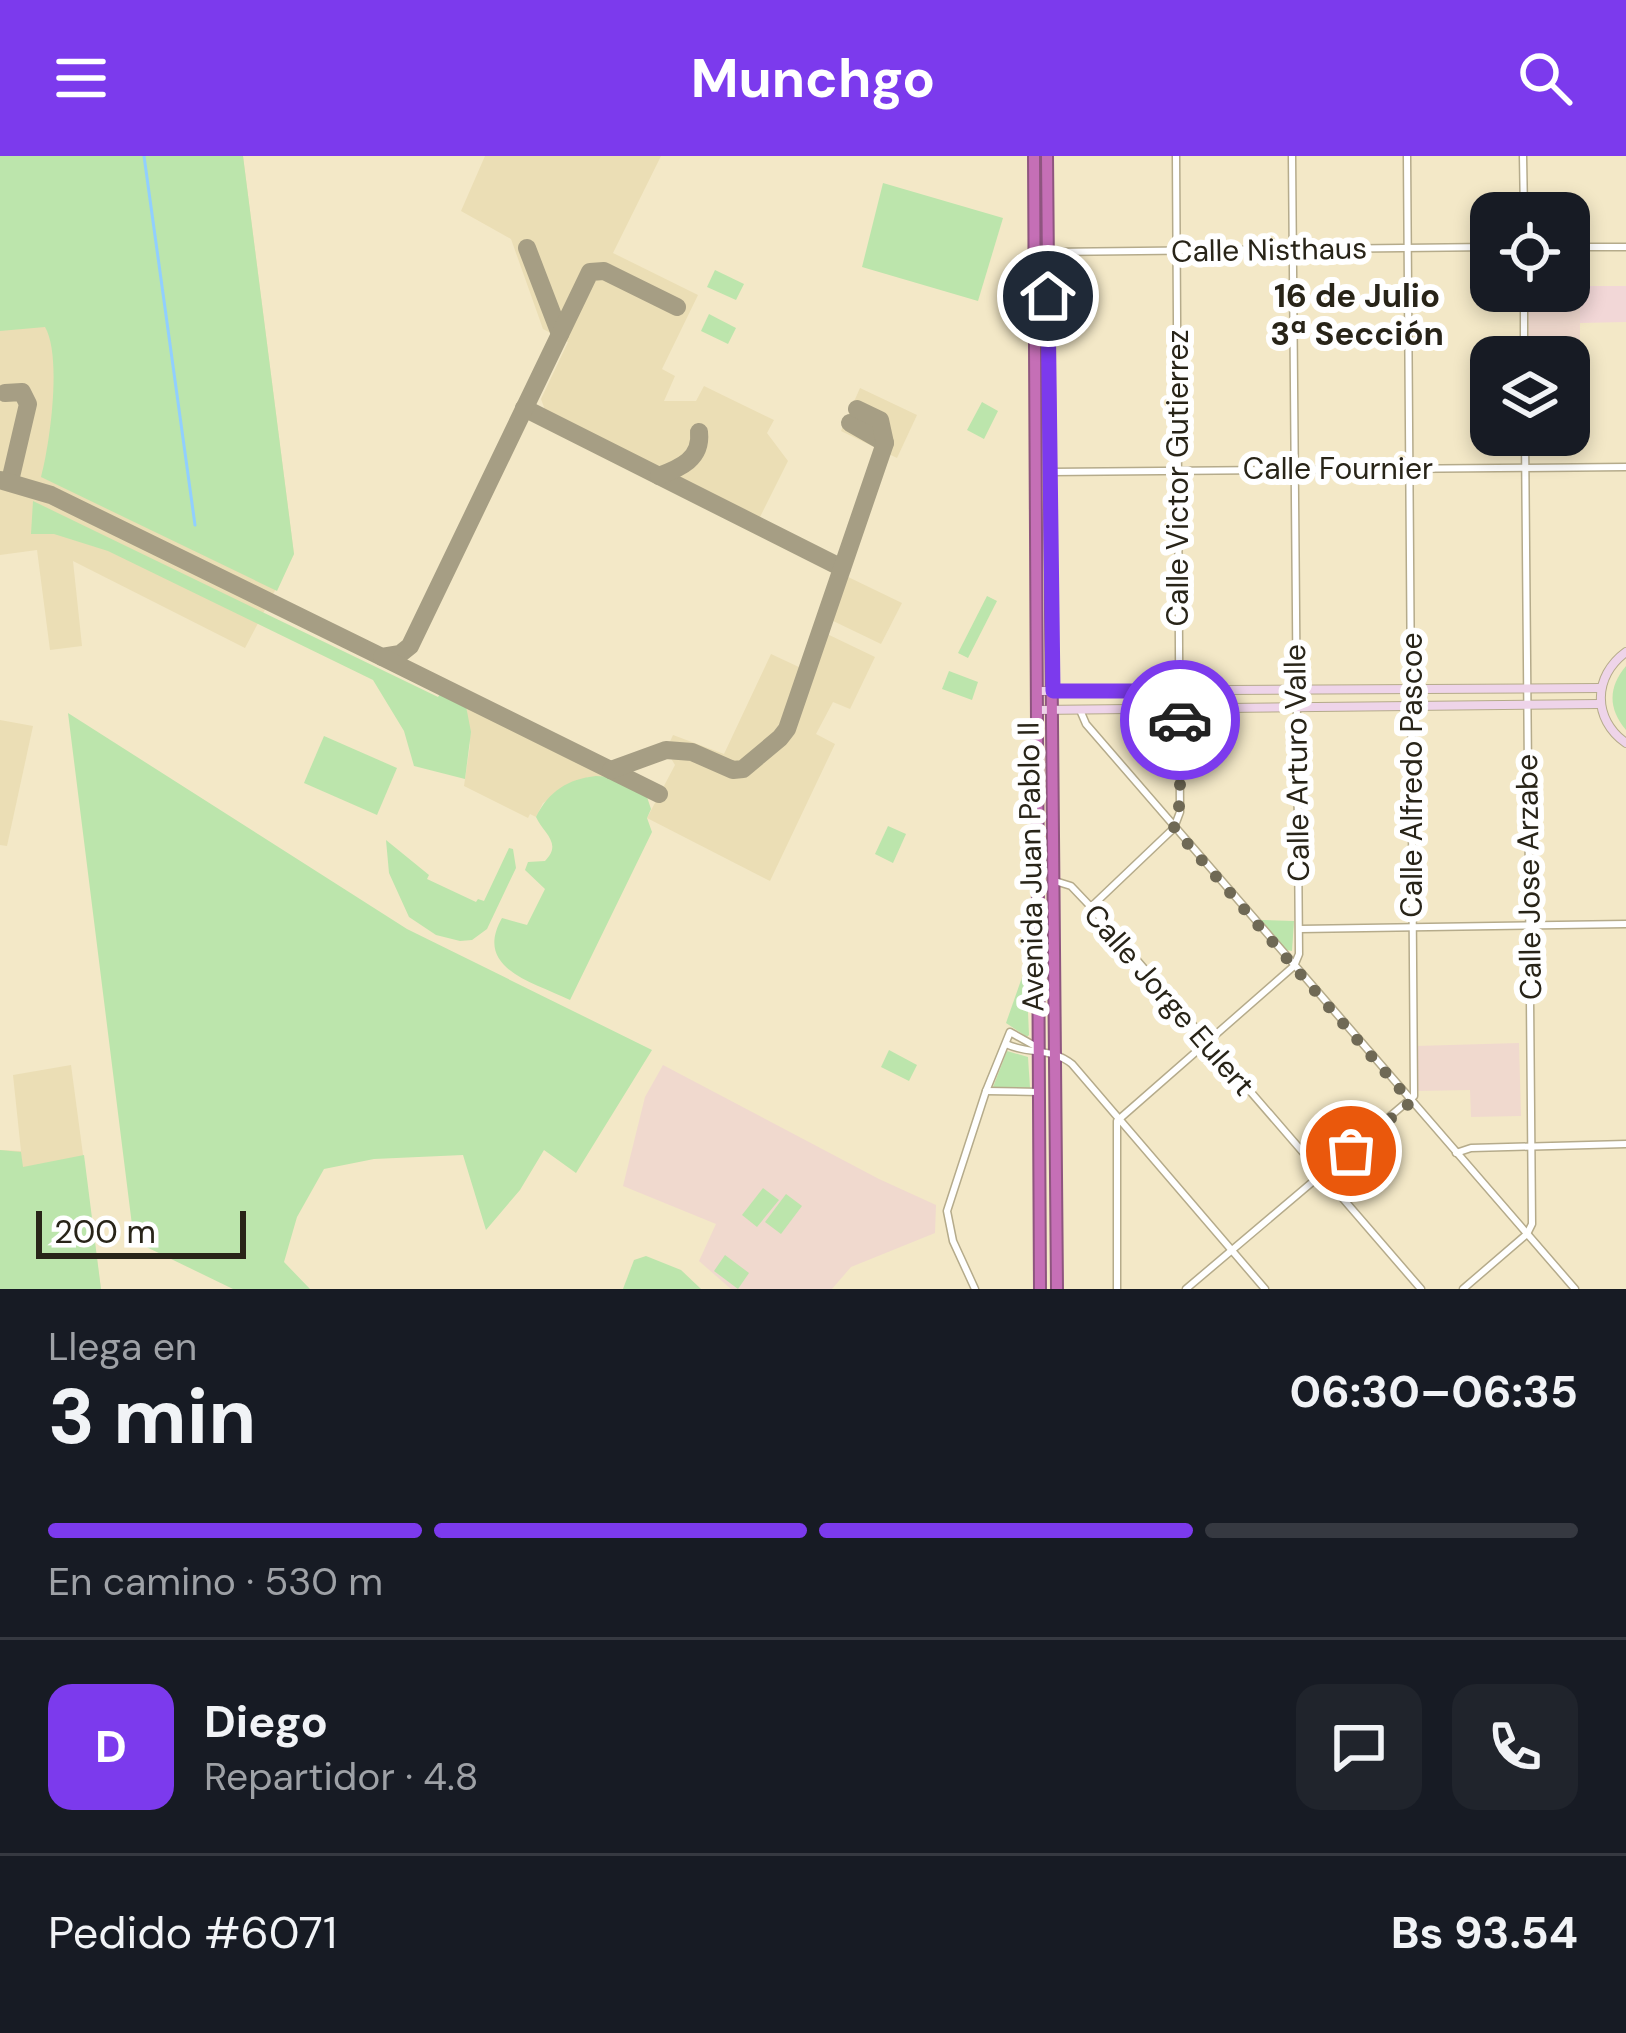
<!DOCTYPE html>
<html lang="es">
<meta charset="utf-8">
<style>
body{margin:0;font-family:"DM Sans",sans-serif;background:#20242c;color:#f1f3f6;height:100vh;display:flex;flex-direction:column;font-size:45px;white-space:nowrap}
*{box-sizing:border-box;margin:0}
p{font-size:39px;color:#9ea1a6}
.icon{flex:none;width:66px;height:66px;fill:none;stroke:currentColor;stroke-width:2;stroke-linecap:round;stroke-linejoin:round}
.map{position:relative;height:1133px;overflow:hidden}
.details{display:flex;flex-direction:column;background:#171b24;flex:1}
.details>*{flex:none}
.fabs{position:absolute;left:1470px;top:36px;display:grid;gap:24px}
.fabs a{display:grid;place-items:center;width:120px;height:120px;border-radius:24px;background:#171b24;box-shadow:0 6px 18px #0003;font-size:60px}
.scale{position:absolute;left:36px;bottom:30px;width:210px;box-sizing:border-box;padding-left:12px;border:6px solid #282418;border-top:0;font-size:33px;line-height:42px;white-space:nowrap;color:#282418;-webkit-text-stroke:9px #fff;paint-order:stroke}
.pin{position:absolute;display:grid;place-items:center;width:102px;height:102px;color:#fff;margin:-51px;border:6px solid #fff;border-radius:50%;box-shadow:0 3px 12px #0007}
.courier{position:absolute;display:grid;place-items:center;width:120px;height:120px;margin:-60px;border:9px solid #7c3aed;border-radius:50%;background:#fff;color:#222;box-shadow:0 3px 15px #0007}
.overview em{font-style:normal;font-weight:700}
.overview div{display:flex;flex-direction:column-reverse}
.overview{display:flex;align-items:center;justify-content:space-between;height:204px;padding:0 48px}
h1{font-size:78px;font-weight:700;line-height:90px}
.bar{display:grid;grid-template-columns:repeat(4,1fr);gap:18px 12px;align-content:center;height:144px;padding:0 48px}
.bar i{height:15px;border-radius:9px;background:#363941}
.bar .current{background:#7c3aed}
.bar p{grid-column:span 4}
.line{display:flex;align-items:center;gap:30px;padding:0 48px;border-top:3px solid #363941}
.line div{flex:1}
.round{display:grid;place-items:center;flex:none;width:126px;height:126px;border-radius:24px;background:#20242c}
header{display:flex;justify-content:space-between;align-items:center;height:156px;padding:0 48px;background:#7c3aed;color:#fff;font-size:54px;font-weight:700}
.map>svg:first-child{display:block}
</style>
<header><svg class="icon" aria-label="menu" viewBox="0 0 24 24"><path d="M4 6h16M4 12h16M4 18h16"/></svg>Munchgo<svg class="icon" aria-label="search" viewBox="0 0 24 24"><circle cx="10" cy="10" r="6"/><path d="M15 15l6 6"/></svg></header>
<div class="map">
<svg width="1626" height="1133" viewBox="0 0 1626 1133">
<rect width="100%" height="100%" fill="#f3e8c7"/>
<g fill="#ebdeb5">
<polygon points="0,0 243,0 294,398 245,492 73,405 82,490 50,494 37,394 0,399"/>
<polygon points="485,0 661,0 613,97 698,139 662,213 675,220 664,245 696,245 704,230 774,264 767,277 788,305 759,363 545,254 541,243 568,186 543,173 511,83 461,55"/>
<polygon points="860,232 917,259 897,302 841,275"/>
<polygon points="844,419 902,447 881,488 829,463"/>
<polygon points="825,477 875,501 850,553 833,546 816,578 835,588 770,725 647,662 675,609 666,594 673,579 724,598 771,498 801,512 785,563 794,568"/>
<polygon points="466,550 610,621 588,621 543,647 536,661 530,658 528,662 464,630 470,589"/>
<polygon points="0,564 33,570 7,690 0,689"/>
<polygon points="71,909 101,1133 0,1133 0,994 21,995 13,919"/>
</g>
<g fill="#f0d9ce">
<polygon points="1580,130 1580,199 1529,200 1528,135 1569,135 1569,131"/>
<polygon points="1519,887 1521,960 1471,961 1470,934 1417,935 1416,890"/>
<polygon points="663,909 879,1023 936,1049 935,1077 851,1111 832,1133 731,1133 699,1105 716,1068 623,1030 645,941"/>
</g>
<polygon fill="#f2d7d7" points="1580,130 1626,130 1626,166 1580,167"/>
<g fill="#bce5ac">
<path d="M 0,0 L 243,0 L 294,398 L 277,435 L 41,321 C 50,288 62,200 45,171 L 0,175 Z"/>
<polygon points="883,27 1003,62 978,145 862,111"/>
<polygon points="715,114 744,128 736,144 707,131"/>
<polygon points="709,158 736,172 728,188 701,175"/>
<polygon points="982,246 998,255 984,283 967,274"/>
<polygon points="33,345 438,541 440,538 466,550 471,576 465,623 414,610 404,575 373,524 108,395 54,378 31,378"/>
<polygon points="987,440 997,445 968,502 958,497"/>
<path d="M 1626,510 L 1626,574 C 1608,553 1608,531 1626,510 Z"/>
<polygon points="949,515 978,526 972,544 942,533"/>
<polygon points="68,557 407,773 652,894 576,1017 544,994 520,1034 486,1074 463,999 374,1003 324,1013 297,1061 284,1106 310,1133 233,1133 134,1085"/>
<polygon points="324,580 397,612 377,659 304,627"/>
<path d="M 596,620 L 610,621 L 646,638 L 651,653 L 647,662 L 652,676 L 570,844 C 533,826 473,813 502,762 L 527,769 L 545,733 L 525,714 L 528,706 L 545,705 C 563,687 543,677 536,661 C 549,635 568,623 596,620 Z"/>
<polygon points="888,670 906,678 893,707 875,698"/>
<polygon points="386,684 429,719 427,723 476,746 478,743 484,745 509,692 513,693 516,712 487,773 472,784 460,785 436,779 409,761 389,717"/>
<polygon points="1261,764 1294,765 1292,795 1286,794"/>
<polygon points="1026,810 1029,879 1027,881 1006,867"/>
<polygon points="889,894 917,909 909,925 881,911"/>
<polygon points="1007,895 1028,901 1030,932 993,931"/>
<polygon points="0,994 21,996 23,1011 84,999 101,1133 0,1133"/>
<polygon points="763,1032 779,1044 757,1071 742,1059"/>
<polygon points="786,1038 802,1050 781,1078 765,1066"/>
<polygon points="725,1099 749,1117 738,1133 714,1115"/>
<polygon points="646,1100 681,1114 701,1133 623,1133 634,1104"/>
</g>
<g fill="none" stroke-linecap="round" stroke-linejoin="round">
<polyline stroke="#91cfff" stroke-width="3" points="144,0 195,369"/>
<g stroke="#a69e84" stroke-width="18">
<polyline points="527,92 560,178"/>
<polyline points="5,237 22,236 28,248 10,325"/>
<polyline points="524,252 842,412"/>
<polyline points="850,267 885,287"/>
<path d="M 659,320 C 680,312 702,303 699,276"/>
<polyline points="0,324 51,339 382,501 400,498 410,490 590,116 604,115 677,151"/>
<polyline points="382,501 659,638"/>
<polyline points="611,614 666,594 692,596 733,614 743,613 780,582 787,573 885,287 880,264 857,253"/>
</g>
<defs>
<g id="street">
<polyline points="1523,0 1524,57"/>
<polyline points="1569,91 1626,91"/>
<polyline points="1051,96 1491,91"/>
<polyline points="1524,135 1524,201"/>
<polyline points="1050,316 1626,311"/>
<polyline points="1080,554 1086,568 1575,1133"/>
<polyline points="1055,725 1071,730 1091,751 1421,1133"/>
<polyline points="1091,751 1174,672 1180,656 1176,0"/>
<polyline points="1300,773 1626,768"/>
<path d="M 1006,888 C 1029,899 1051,891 1072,908 L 1265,1133"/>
<polyline points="986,935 1039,936"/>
<polyline points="1456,997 1471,992 1626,988"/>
<polyline points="975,1133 953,1085 947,1055 986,935 1010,876 1035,890"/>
<polyline points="1117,1133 1117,965 1294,810 1299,798 1292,0"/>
<polyline points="1186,1133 1414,940 1407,0"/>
<polyline points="1463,1133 1527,1078 1532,1068 1525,279"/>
</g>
<g id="secondary">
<path d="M 1626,496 C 1593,520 1592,563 1626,587"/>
<polyline points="1037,535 1601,532"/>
<polyline points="1037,554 1600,548"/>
</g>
<g id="highway">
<polyline points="1034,0 1040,1133"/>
<polyline points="1047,0 1057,1133"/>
</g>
</defs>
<use href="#street" stroke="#b5ab8b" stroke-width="9"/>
<use href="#secondary" stroke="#b5ab8b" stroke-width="10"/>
<use href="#highway" stroke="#8e557f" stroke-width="14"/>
<use href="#street" stroke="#fff" stroke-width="6"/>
<use href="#secondary" stroke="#eed4e9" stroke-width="8"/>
<use href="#highway" stroke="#c56fb6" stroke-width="10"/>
</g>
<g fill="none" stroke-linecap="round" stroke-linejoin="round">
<polyline stroke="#6f6955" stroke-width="12" stroke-dasharray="0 21.6" points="1180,564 1180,646 1174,672 1411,946 1351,995"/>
<polyline stroke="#7c3aed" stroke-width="15" points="1048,140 1053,535 1180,535 1180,564"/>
</g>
<g text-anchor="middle" stroke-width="12" stroke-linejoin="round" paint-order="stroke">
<g font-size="30" fill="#282418" stroke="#fff">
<text transform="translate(1269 94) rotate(-1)" y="10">Calle Nisthaus</text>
<text x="1338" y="323">Calle Fournier</text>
<text transform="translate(1178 322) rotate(-90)" y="10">Calle Victor Gutierrez</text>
<text transform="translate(1297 607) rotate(-91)" y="10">Calle Arturo Valle</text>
<text transform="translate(1412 619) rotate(-90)" y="10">Calle Alfredo Pascoe</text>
<text transform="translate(1031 711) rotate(-91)" y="10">Avenida Juan Pablo II</text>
<text transform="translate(1529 721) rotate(-91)" y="10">Calle Jose Arzabe</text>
<text transform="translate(1169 844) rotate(49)" y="10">Calle Jorge Eulert</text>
</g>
<g font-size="33" font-weight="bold" fill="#282418" stroke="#fff">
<text x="1357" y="151">16 de Julio<tspan x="1357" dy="38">3ª Sección</tspan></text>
</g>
</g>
</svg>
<div class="fabs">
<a><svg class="icon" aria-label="locate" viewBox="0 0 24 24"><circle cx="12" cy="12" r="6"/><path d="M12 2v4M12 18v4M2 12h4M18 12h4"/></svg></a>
<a><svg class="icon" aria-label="layers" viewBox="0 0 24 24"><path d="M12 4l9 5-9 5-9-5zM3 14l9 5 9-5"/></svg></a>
</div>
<div class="scale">200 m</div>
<div class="pin" style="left:1351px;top:995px;background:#ea580c"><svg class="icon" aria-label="bag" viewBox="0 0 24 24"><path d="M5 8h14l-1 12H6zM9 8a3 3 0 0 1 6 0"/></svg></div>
<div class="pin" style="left:1048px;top:140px;background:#1f2937"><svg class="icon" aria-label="home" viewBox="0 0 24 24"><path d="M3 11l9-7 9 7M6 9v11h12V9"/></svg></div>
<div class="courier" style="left:1180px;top:564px"><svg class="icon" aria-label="car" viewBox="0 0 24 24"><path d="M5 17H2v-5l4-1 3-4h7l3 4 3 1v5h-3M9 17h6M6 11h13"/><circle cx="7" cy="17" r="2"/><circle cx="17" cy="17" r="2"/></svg></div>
</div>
<section class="details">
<div class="overview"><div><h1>3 min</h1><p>Llega en</p></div><em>06:30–06:35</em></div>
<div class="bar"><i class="current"></i><i class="current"></i><i class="current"></i><i></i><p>En camino · 530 m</p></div>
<div class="line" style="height:216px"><b class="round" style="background:#7c3aed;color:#fff">D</b><div><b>Diego</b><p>Repartidor · 4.8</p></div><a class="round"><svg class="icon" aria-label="chat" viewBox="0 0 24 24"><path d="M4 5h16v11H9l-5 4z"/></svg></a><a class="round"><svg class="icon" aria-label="phone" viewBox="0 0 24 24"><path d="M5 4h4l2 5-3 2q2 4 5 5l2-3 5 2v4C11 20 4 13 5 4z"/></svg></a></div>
<div class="line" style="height:156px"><div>Pedido #6071</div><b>Bs 93.54</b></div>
</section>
